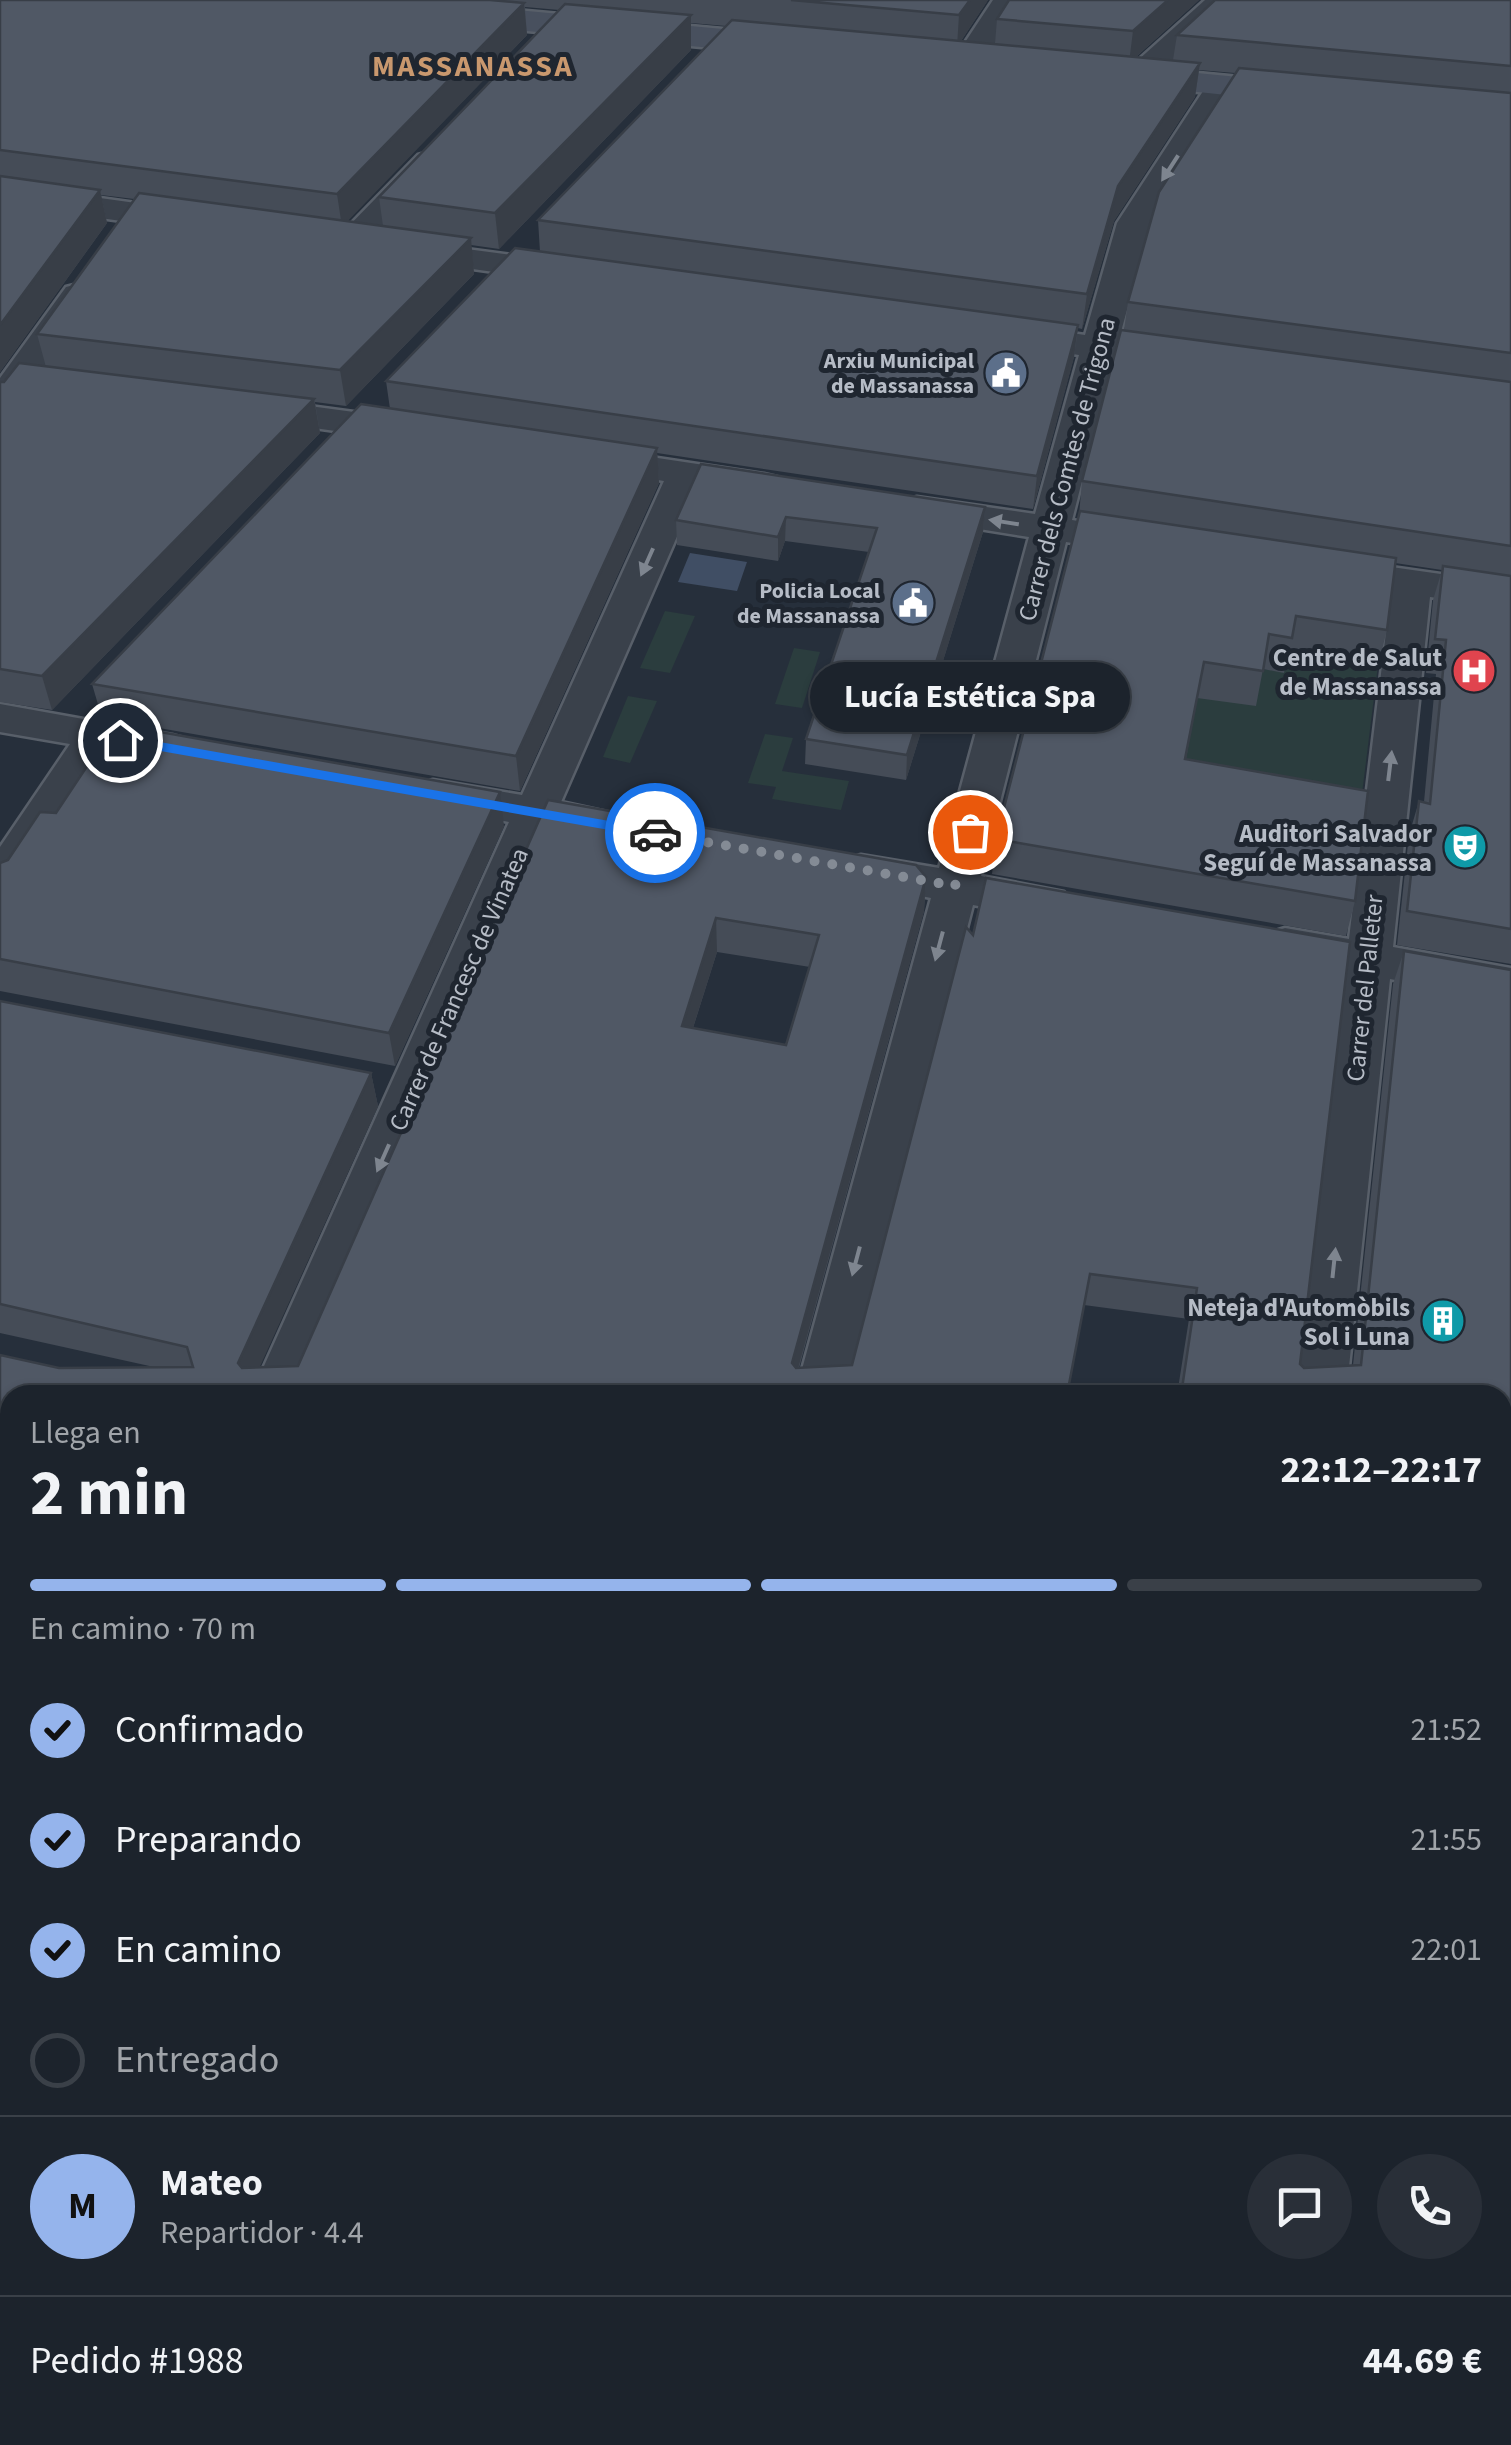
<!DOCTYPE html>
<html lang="es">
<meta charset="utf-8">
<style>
body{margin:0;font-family:"Source Sans 3",sans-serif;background:#292f38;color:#f1f3f6;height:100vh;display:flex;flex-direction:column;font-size:38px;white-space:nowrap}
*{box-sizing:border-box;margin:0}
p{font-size:32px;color:#a0a4a9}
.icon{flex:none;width:55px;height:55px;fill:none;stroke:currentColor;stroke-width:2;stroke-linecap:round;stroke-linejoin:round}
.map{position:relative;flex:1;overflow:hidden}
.panel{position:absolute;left:0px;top:1385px;width:1512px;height:1060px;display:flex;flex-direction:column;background:#1c232c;border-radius:30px 30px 0 0;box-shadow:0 2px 8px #0004,0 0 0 2px #3a4048}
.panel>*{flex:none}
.pin{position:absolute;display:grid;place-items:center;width:85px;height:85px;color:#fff;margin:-42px;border:5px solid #fff;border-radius:50%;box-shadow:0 2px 10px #0007}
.courier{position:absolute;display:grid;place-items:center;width:100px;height:100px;margin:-50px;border:8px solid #1a73e8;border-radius:50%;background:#fff;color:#222;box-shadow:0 2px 12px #0007}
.bubble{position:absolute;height:70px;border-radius:35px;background:#1c232c;box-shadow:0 2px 8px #0004,0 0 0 2px #3a4048;font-size:32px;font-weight:700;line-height:70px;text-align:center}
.headline em{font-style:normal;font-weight:700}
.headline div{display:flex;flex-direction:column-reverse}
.headline{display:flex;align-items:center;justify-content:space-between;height:170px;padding:0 30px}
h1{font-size:65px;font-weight:700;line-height:75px}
.bar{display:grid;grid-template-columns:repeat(4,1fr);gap:15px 10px;align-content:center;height:120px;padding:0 30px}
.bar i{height:12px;border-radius:8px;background:#3a4048}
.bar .current{background:#95b4ec}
.bar p{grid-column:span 4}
.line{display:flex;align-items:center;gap:25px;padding:0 30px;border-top:2px solid #3a4048}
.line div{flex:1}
.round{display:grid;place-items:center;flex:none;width:105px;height:105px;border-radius:52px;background:#292f38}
ol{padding:0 30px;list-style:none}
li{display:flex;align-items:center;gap:30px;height:110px}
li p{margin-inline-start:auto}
li .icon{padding:10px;border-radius:50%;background:#95b4ec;color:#111;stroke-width:4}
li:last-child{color:#a0a4a9}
li i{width:55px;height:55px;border:5px solid #3a4048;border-radius:50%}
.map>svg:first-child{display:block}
</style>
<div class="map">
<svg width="1511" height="2445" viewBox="0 0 1511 2445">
<rect width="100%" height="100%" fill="#262f3b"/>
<g fill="#2b3d3e">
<polygon points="665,611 695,616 670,673 640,668"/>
<polygon points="1290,642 1299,653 1378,665 1358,826 1185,761 1194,697 1262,669 1284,672"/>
<polygon points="794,648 820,652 802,708 775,704"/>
<polygon points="628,696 657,701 630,763 603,757"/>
<polygon points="765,734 793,738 782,771 849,781 841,810 772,799 776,787 748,783"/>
<polygon points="174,2435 332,2435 329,2445 171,2445"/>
<polygon points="659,2435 879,2435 878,2445 667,2445"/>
</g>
<polygon fill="#404e64" points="690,553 747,562 737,591 678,582"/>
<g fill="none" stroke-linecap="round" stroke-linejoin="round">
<defs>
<g id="street">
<polygon points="993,0 1023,0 978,69 956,69 952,62"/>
<polygon points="1205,0 1238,0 1149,84 1127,84 1123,77 1127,70"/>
<polygon points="1222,77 1238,86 1151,223 1119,339 1197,351 1202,359 1197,367 1184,370 1113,360 1072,520 1154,534 1159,542 1154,550 1140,554 1066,542 981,876 1064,892 1070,903 1064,914 1048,919 973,905 847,1395 795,1395 931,898 845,881 839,870 845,859 861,855 939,868 1029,537 917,519 904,516 898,508 904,500 917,497 1035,514 1079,355 998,342 992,335 998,328 1010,324 1085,335 1117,223 1211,79"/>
<polygon points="429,152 440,155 445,162 440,169 363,250 339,250 334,243 339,236 418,155"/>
<polygon points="0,184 193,211 205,214 210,221 205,228 193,231 0,204"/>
<polygon points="406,241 565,262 577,265 582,272 577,279 565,282 394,258 389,251 394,244"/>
<polygon points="78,284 90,287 95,294 13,412 0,415 0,378 66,287"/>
<polygon points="250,398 413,420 426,423 431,431 426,439 413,442 237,417 232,409 237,401"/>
<polygon points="591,448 764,474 777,477 783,485 777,493 764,496 699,486 561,802 625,816 632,826 625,836 610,841 549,830 303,1395 251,1395 509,822 418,804 412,794 418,784 433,780 522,795 664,481 578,467 572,459 578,451"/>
<polygon points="1328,558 1511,584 1511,608 1430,597 1393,947 1511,968 1511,1002 1390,979 1346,1395 1294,1395 1345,971 1269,955 1262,944 1269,933 1285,928 1349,939 1391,591 1314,579 1308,570 1314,561"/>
<polygon points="0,704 172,735 187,739 193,749 187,759 172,763 108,751 16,892 0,896 0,847 70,744 0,732"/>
<polygon points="1502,1668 1511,1670 1511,1722 1502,1720"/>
<polygon points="497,2435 573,2435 569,2445 493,2445"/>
<polygon points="1172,2435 1242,2435 1241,2445 1171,2445"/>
</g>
<g id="secondary">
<polygon points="283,0 406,0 789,35 801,38 806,45 801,52 789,55 299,10"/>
<polygon points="1124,66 1302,83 1314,86 1319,93 1314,100 1302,103 1112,83 1107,76 1112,69"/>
</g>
</defs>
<use href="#street" stroke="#585f69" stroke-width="5"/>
<use href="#secondary" stroke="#585f69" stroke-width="5"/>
<use href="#street" fill="#3a414b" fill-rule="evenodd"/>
<use href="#secondary" fill="#48505e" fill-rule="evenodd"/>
</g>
<g fill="#454c57" fill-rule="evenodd">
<path d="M 0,0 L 988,0 L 961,41 L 995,44 L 997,19 L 1199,0 L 1136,57 L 1173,60 L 1177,35 L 1511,0 L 1511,964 L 1397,945 L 1409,835 L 1419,801 L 1424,802 L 1436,674 L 1426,673 L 1433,600 L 1442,570 L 1395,563 L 1387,630 L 1378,665 L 1289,652 L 1284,673 L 1263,669 L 1256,706 L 1197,698 L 1186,759 L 1355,901 L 1346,936 L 992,874 L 996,839 L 1079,515 L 1082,481 L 1124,330 L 1128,302 L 1235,73 L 1199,70 L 1195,97 L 1114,221 L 1082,329 L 1078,328 L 1074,357 L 1033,509 L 657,453 L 659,483 L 520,791 L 102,718 L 92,684 L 390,409 L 386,381 L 540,252 L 538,220 L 726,26 L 691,23 L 691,50 L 499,249 L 471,245 L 474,274 L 346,406 L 315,402 L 320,433 L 52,710 L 0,702 L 0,382 L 4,382 L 46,367 L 37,334 L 134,199 L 101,195 L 107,223 L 0,372 ZM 525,7 L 559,10 L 379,197 L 383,226 L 347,221 L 527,35 Z"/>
<polygon points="985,507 983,532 906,780 805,764 806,739 869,552 785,541 778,561 677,545 676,520"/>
<path d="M 548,800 L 916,865 L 926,877 L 924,911 L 799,1368 L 852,1365 L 966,927 L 973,935 L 986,878 L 1350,942 L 1300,1364 L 1304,1368 L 1353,1365 L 1393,984 L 1404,951 L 1511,970 L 1511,1645 L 1502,1644 L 1502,1395 L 1177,1395 L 1189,1319 L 1084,1305 L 1067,1395 L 10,1395 L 10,2435 L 174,2435 L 171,2445 L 0,2445 L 0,1355 L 59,1368 L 154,1367 L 0,1333 L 0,1001 L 371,1073 L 378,1106 L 259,1367 L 298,1366 ZM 717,952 L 810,967 L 786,1045 L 693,1028 Z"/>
<polygon points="504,826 395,1066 0,991 0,863"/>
<polygon points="1502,1708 1511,1710 1511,1959 1502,1958"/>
<polygon points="1271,2435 1502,2435 1511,2445 1270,2445"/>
</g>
<g fill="#383e47">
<polygon points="970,0 988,0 957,47 959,15"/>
<polygon points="1168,0 1199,0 1129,63 1133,31"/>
<polygon points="524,3 527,35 342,227 337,194"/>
<polygon points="691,15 691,50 499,249 495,213"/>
<polygon points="1200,63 1195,97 1114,221 1082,329 1087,294 1118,186"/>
<polygon points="100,190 107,223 0,372 0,325"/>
<polygon points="471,238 474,274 346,406 340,370"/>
<polygon points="1078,325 1074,357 1033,509 1037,476"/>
<polygon points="314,399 320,433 52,710 42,676"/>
<polygon points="657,448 659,483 520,791 516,756"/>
<polygon points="985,507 983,532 906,780 907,755"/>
<polygon points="786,517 785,541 778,561 778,537"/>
<polygon points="500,792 504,826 395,1066 389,1033"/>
<polygon points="926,877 924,911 791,1394 792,1363"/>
<polygon points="716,918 717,952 683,1059 682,1026"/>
<polygon points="371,1073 378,1106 248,1393 238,1363"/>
<polygon points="155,2435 174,2435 171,2445 151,2445"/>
</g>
<g fill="#505865" stroke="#383e47" stroke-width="2.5" fill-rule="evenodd">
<polygon points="0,0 490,0 524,3 337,194 0,150"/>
<polygon points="791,0 970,0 959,15"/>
<polygon points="1009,0 1168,0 1133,31 997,19"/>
<polygon points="1215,0 1511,0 1511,66 1177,35"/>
<polygon points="565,4 691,15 495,213 379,197"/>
<polygon points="732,20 1200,63 1118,186 1087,294 538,220"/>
<polygon points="1239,68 1511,93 1511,353 1128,302 1159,192"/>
<polygon points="0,176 100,190 0,325"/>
<polygon points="139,193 471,238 340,370 37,334"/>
<polygon points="515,248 1078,325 1037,476 386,381"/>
<polygon points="1121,330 1511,382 1511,546 1082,481"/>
<polygon points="19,363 314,399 42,676 0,669 0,382 4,382"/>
<polygon points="361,404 657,448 516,756 92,684"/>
<polygon points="701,464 985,507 907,755 806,739 877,528 786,517 778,537 676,520"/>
<polygon points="1080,511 1396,558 1387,630 1296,616 1292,638 1269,634 1263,671 1204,662 1185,759 1368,791 1355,901 996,839"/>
<polygon points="1443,566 1511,576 1511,929 1407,911 1419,801 1430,804 1446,640 1435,639"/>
<polygon points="115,724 500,792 389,1033 0,959 0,863 8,860 40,812 56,813"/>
<path d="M 548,800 L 916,865 L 926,877 L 792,1363 L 796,1368 L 852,1365 L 966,927 L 973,935 L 986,878 L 1350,942 L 1300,1364 L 1304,1368 L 1361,1365 L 1404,951 L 1511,970 L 1511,1614 L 1502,1612 L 1502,1395 L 1181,1395 L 1197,1288 L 1090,1274 L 1067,1395 L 10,1395 L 10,2435 L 155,2435 L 151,2445 L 0,2445 L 0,1355 L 59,1368 L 193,1367 L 187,1347 L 0,1304 L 0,1001 L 371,1073 L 238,1363 L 242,1368 L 298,1366 ZM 716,918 L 819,935 L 786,1045 L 682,1026 Z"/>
<polygon points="1502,1708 1511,1710 1511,1932 1502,1931"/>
<polygon points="1502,2098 1511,2099 1511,2445 1282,2445 1283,2435 1502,2435"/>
</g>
<defs><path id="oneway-solid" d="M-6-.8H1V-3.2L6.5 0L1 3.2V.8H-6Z" transform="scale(2.5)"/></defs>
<g fill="#7e858f">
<use href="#oneway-solid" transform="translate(1170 168) rotate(123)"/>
<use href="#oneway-solid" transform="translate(1004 522) rotate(-171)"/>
<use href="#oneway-solid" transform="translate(647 562) rotate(114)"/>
<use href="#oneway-solid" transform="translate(1390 766) rotate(-83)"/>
<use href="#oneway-solid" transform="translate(939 946) rotate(105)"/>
<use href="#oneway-solid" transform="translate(383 1158) rotate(114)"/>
<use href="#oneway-solid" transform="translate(856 1261) rotate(105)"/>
<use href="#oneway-solid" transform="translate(1334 1263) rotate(-84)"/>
</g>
<polygon fill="#1a73e8" points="120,735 655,829 662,833 655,838 115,743"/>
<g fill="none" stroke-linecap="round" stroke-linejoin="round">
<polyline stroke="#848b95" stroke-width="10" stroke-dasharray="0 18" points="655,833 955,886 970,832"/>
</g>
<defs>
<symbol id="civic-disc" viewBox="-11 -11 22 22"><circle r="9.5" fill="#5c6f8a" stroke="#1f2630"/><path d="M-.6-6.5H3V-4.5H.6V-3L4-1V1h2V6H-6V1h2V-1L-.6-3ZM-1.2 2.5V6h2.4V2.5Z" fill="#fff"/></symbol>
<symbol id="hospital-disc" viewBox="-11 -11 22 22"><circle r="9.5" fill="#e0444e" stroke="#1f2630"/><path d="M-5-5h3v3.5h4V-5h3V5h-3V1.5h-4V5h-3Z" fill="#fff"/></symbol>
<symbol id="theatre-disc" viewBox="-11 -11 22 22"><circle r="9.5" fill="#0f9aa8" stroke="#1f2630"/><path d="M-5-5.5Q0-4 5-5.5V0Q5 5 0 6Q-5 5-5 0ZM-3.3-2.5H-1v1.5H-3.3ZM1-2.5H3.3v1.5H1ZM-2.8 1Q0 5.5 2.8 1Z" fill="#fff"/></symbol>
<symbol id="building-disc" viewBox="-11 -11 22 22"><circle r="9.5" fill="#0f9aa8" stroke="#1f2630"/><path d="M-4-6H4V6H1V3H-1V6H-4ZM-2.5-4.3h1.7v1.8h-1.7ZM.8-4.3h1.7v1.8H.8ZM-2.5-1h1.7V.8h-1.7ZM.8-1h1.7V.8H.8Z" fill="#fff"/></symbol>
</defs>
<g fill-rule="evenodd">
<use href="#civic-disc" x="981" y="348" width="50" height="50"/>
<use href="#civic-disc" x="888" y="578" width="50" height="50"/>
<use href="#hospital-disc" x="1449" y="646" width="50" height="50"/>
<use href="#theatre-disc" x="1440" y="822" width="50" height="50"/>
<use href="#building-disc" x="1418" y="1296" width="50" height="50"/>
</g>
<g text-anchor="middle" stroke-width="10" stroke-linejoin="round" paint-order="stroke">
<g font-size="22" font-weight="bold" fill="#b6bcc6" stroke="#1f2630" text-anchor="end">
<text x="974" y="368">Arxiu Municipal<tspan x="974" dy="25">de Massanassa</tspan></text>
<text x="880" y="598">Policia Local<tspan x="880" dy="25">de Massanassa</tspan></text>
</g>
<g font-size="25" fill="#b6bcc6" stroke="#1f2630">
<text transform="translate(1066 469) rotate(-75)" y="9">Carrer dels Comtes de Trigona</text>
<text transform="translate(1364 988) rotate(-84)" y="9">Carrer del Palleter</text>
<text transform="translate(458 989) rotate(-66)" y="9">Carrer de Francesc de Vinatea</text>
</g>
<g font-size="25" font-weight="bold" fill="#b6bcc6" stroke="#1f2630" text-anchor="end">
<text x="1442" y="666">Centre de Salut<tspan x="1442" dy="29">de Massanassa</tspan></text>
<text x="1432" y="842">Auditori Salvador<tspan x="1432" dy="29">Seguí de Massanassa</tspan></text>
<text x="1410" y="1316">Neteja d'Automòbils<tspan x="1410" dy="29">Sol i Luna</tspan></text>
</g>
<g font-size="30" font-weight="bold" letter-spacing="2.5" fill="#c9986e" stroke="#1f2630">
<text x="473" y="76">MASSANASSA</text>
</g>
</g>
</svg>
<div class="pin" style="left:970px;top:832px;background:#ea580c"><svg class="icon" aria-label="bag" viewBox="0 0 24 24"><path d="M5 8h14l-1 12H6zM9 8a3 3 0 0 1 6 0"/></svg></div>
<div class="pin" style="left:120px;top:740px;background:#1f2937"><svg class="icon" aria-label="home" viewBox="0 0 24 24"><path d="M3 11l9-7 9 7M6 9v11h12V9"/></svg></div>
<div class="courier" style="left:655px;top:833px"><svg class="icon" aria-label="car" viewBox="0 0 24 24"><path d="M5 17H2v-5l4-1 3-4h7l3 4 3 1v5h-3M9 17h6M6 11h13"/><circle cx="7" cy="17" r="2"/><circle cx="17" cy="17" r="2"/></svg></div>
<div class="bubble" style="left:810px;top:662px;width:320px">Lucía Estética Spa</div>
<section class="panel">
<div class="headline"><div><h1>2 min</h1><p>Llega en</p></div><em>22:12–22:17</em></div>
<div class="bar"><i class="current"></i><i class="current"></i><i class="current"></i><i></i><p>En camino · 70 m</p></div>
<ol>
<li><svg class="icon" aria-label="check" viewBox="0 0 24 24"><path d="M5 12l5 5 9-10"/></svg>Confirmado<p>21:52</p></li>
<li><svg class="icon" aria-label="check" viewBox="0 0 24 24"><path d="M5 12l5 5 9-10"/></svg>Preparando<p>21:55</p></li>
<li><svg class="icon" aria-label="check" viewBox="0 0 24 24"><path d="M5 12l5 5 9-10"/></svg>En camino<p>22:01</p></li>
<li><i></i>Entregado</li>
</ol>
<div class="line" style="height:180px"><b class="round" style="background:#95b4ec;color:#111">M</b><div><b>Mateo</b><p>Repartidor · 4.4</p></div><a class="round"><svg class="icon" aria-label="chat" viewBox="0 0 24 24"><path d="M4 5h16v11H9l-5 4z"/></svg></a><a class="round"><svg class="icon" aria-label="phone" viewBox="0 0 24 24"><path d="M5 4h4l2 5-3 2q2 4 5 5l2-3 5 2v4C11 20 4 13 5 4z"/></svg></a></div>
<div class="line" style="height:130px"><div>Pedido #1988</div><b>44.69 €</b></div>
</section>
</div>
